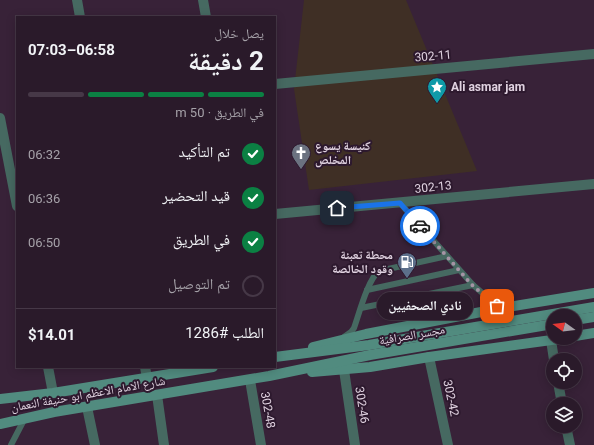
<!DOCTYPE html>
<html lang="ar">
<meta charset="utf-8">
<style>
body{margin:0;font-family:Roboto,"Noto Naskh Arabic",sans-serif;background:#322332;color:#f1f3f6;direction:rtl;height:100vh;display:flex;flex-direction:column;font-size:15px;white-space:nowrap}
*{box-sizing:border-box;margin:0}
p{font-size:13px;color:#a5a1a8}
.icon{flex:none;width:22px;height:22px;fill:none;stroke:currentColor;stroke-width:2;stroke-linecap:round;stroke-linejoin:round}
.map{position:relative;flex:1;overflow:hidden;direction:ltr}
.drawer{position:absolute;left:16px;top:16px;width:260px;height:352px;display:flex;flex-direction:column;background:#2a1a2a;border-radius:0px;box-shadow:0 2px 10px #0003,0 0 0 1px #463847;direction:rtl}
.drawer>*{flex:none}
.needle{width:26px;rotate:285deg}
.fabs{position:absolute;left:546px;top:309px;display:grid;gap:8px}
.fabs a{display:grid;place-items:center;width:36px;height:36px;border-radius:50%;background:#2a1a2a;box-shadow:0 2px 10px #0003,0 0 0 1px #463847;font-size:20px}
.pin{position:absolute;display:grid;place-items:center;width:34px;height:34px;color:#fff;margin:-17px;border-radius:8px;box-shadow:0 2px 6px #0006}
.courier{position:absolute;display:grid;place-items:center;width:40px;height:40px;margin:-20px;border:3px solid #1a73e8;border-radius:50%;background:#fff;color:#222;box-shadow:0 1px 5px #0007}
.bubble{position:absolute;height:28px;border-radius:14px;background:#2a1a2a;box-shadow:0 2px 10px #0003,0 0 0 1px #463847;font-size:13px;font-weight:700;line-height:28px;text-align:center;direction:rtl}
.summary em{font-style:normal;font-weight:700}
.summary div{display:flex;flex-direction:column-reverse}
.summary{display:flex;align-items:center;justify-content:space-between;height:68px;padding:0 12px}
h1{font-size:26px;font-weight:700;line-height:30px}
.bar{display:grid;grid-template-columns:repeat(4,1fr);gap:6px 4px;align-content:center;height:48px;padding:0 12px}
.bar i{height:5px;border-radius:3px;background:#463847}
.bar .selected{background:#0b8043}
.bar p{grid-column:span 4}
.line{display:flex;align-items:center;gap:10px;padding:0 12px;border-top:1px solid #463847}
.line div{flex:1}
ol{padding:0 12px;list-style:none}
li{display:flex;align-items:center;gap:12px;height:44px}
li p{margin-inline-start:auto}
li .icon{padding:4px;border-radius:50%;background:#0b8043;color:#fff;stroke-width:4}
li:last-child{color:#a5a1a8}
li i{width:22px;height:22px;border:2px solid #463847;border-radius:50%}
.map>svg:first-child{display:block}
</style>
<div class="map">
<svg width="594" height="445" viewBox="0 0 594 445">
<rect width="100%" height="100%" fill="#382238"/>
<polygon fill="#3f2f25" points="304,0 406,0 477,171 309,190 294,89"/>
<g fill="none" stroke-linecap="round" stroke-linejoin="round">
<g stroke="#466961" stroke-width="6">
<polyline points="400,203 473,285 494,303 502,308"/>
<polyline points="367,290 459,270"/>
<polyline points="361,308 473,285"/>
<path d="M 344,337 L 351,332 L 354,328 C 359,314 368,279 379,271 L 447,256"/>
<polyline points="11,445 25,418"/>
</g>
<g stroke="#466961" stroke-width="10">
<polyline points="77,0 80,17"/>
<polyline points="203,0 206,17"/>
<polyline points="275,84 594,54"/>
<polyline points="0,118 17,206"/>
<polyline points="275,214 594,184"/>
<polyline points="551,340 554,360"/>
<polyline points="429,357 448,445"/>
<polyline points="48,367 53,393"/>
<polyline points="145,367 147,378"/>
<polyline points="344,370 355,445"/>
<polyline points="250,380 261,445"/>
<polyline points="558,382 562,404"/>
<polyline points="157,395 164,445"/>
<polyline points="87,407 95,445"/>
<polyline points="566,426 570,445"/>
</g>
<g stroke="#518b7f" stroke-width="10">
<polyline points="575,320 594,317"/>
<polyline points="575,336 594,333"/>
<polyline points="313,347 366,334 502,308 594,293"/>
<polyline points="275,357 369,345 594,307"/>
<polyline points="312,372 370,367 429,357 566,338"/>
<polyline points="0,399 53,393 213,367"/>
<polyline points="0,424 54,412 269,376 370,355 553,324"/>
</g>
</g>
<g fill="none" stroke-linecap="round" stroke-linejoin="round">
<polyline stroke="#a594a5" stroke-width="4" stroke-dasharray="0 7.2" points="420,226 472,285 497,306"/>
<polyline stroke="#1a73e8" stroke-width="5" points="337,208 400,203 420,226"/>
</g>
<defs>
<symbol id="sight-pin" viewBox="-11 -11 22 30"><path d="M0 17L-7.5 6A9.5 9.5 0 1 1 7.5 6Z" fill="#0f9aa8" stroke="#2d192e"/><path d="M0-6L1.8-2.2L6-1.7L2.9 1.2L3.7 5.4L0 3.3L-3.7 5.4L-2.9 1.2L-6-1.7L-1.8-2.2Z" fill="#fff"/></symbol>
<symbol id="church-pin" viewBox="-11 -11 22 30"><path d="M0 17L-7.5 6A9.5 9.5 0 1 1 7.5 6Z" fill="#6b7280" stroke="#2d192e"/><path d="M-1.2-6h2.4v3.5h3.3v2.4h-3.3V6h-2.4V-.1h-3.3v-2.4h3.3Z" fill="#fff"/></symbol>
<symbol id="fuel-pin" viewBox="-11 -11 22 30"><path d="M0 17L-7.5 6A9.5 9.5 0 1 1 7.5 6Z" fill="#5c6f8a" stroke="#2d192e"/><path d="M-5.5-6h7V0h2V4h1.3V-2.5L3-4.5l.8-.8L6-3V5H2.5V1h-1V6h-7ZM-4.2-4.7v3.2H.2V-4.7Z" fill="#fff"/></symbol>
</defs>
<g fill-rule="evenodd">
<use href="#sight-pin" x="426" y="76" width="22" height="30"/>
<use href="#church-pin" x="290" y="142" width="22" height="30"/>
<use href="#fuel-pin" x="396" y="251" width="22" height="30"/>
</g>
<g text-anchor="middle" stroke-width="4" stroke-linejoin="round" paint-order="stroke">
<g font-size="12" fill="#e0d2e0" stroke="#2d192e">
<text transform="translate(433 56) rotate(-5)" y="4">302-11</text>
<text transform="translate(433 187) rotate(-6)" y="4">302-13</text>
<text transform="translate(412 335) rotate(-10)" y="4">مجسر الصرافية</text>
<text transform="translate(88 394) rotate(-10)" y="4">شارع الامام الاعظم ابو حنيفة النعمان</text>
<text transform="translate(451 398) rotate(78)" y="4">302-42</text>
<text transform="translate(362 405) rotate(81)" y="4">302-46</text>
<text transform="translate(268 410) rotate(80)" y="4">302-48</text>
</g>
<g font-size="12" font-weight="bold" fill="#e0d2e0" stroke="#2d192e" text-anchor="start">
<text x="451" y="91">Ali asmar jam</text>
<text x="315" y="150">كنيسة يسوع<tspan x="315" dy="14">المخلص</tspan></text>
<text x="393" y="259" text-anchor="end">محطة تعبئة<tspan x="393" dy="14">وقود الخالصة</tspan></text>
</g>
</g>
</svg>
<div class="fabs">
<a><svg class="needle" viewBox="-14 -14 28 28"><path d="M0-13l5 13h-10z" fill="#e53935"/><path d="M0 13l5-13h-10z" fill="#a5a1a8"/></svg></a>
<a><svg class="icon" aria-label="locate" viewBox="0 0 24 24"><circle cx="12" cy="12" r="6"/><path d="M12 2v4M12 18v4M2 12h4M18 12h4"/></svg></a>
<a><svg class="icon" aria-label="layers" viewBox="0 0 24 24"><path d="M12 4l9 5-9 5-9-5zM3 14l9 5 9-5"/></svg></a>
</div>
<div class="pin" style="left:497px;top:306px;background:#ea580c"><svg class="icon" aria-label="bag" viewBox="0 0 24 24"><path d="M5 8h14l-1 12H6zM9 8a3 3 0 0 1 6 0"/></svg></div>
<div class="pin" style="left:337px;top:208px;background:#1f2937"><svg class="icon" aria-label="home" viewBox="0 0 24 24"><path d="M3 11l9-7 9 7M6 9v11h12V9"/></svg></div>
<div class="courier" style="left:420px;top:226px"><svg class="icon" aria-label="car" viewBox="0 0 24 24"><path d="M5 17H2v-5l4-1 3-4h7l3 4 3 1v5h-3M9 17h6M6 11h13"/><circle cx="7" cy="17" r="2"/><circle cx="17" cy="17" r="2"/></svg></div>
<div class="bubble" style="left:377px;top:292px;width:96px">نادي الصحفيين</div>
<section class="drawer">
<div class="summary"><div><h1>2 دقيقة</h1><p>يصل خلال</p></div><em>06:58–07:03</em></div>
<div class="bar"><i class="selected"></i><i class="selected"></i><i class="selected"></i><i></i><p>في الطريق · 50 m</p></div>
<ol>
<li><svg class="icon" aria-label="check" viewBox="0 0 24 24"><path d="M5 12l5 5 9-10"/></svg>تم التأكيد<p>06:32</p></li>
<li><svg class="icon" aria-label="check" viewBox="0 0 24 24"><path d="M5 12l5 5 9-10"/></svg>قيد التحضير<p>06:36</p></li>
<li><svg class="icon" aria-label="check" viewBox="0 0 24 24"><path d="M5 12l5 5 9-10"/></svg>في الطريق<p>06:50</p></li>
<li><i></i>تم التوصيل</li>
</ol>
<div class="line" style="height:52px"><div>الطلب #1286</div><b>$14.01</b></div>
</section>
</div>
